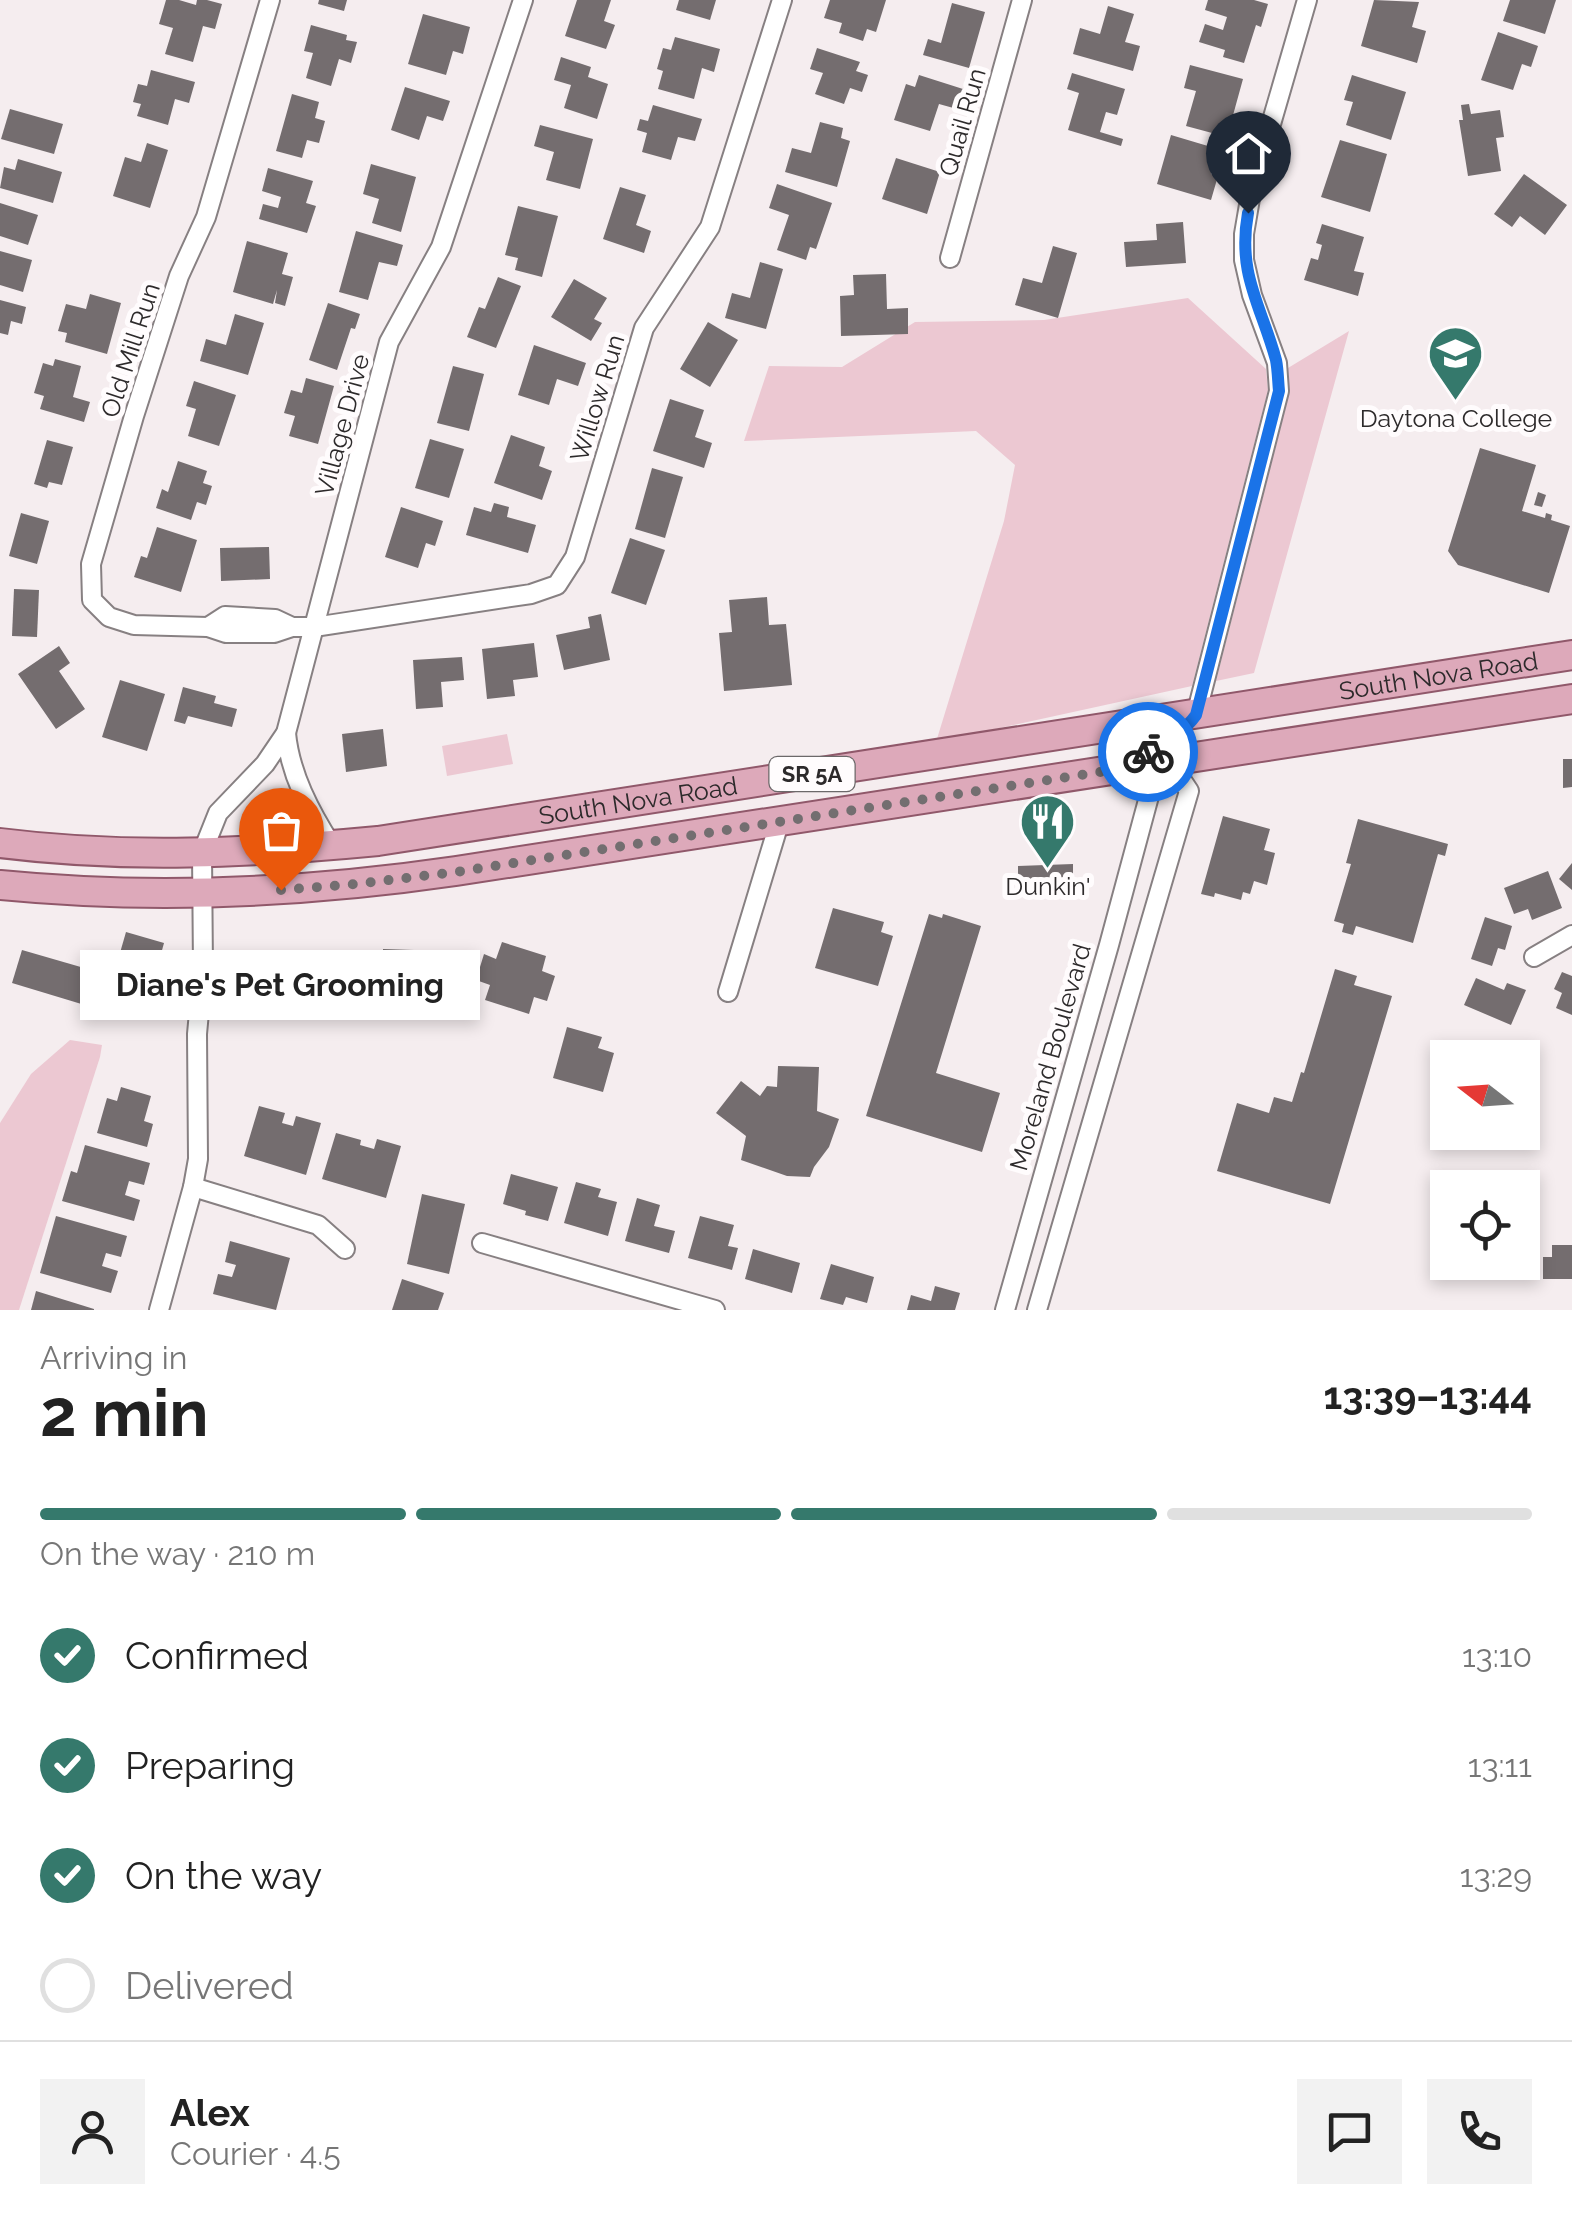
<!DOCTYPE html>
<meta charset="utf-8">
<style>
body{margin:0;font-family:Raleway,sans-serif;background:#f2f2f2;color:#222;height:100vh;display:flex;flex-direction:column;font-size:38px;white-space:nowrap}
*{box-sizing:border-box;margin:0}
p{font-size:32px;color:#767676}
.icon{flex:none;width:55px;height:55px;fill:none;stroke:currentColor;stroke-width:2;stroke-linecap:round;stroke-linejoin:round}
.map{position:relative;height:1310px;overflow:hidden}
.drawer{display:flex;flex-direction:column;background:#fff;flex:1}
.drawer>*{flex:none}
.needle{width:65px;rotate:287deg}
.buttons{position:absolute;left:1430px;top:1040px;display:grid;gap:20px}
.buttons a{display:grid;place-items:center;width:110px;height:110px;border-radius:0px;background:#fff;box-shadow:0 5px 15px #0003;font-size:50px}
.pin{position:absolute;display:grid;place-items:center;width:85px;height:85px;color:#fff;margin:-102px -42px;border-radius:50% 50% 50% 0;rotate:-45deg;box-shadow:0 0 10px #0007}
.pin .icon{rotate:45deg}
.courier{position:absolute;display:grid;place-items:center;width:100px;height:100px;margin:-50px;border:8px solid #1a73e8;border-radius:50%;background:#fff;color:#222;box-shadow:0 2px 12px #0007}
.bubble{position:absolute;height:70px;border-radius:0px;background:#fff;box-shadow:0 5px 15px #0003;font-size:32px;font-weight:700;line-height:70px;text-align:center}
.overview em{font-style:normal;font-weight:700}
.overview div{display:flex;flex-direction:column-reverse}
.overview{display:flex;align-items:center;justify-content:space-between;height:170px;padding:0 40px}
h1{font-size:65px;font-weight:700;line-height:75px}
.bar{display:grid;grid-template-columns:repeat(4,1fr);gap:15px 10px;align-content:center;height:120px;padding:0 40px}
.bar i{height:12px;border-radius:8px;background:#e0e0e0}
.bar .active{background:#35796c}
.bar p{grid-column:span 4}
.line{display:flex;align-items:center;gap:25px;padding:0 40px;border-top:2px solid #e0e0e0}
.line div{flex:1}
.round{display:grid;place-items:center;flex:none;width:105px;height:105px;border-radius:0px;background:#f2f2f2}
ol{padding:0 40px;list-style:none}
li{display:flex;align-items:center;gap:30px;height:110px}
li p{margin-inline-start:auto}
li .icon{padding:10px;border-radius:50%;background:#35796c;color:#fff;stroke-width:4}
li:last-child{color:#767676}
li i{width:55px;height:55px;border:5px solid #e0e0e0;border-radius:50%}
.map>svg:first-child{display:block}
</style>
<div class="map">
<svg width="1572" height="1310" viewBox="0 0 1572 1310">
<rect width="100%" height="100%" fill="#f5edef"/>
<g fill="#ecc8d2">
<polygon points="1188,298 1266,369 1268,390 1192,686 936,742 1004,521 1015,465 976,431 744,441 769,366 842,367 915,322 1044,320"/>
<polygon points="1349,331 1254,673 1216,681 1289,394 1288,368"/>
<polygon points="507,734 513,764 447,776 442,746"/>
<polygon points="70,1040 102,1045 100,1057 19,1310 0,1310 0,1123 31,1074"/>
</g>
<g fill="#746d6f">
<polygon points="166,0 179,0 196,5 197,0 207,0 222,4 215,29 203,26 193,62 165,54 173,28 159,24"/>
<polygon points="319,0 347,0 344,11 318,4"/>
<polygon points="577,0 611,0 604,21 615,25 606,49 565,36"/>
<polygon points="679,0 716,0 710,20 676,10"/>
<polygon points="830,0 886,0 876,32 867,29 863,41 839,33 842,23 824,18"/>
<polygon points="1208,0 1254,0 1268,4 1261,27 1256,25 1244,63 1223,57 1225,50 1199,42 1205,24 1223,30 1227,17 1205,10"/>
<polygon points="1374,0 1419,2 1412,27 1426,31 1417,63 1361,46"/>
<polygon points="1510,0 1556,0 1545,34 1503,21"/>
<polygon points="952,3 985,12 969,68 923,55 928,39 941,43"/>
<polygon points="1108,6 1134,14 1125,42 1140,46 1133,71 1073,54 1080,28 1100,34"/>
<polygon points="423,14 470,27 463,54 453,51 446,75 408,64"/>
<polygon points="311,25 347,35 346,40 357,42 351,63 339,59 331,86 306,78 313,53 304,51"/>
<polygon points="1498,32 1538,46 1531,67 1522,64 1513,90 1481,80"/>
<polygon points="675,37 720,49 714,72 702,68 694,99 658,89 663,71 657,69 663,48 671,50"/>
<polygon points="817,48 860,62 856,71 868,75 862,92 850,88 844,104 815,94 823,73 810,69"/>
<polygon points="561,57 591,67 588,77 608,84 597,119 564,108 571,85 554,80"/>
<polygon points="1190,65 1243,79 1227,137 1186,126 1196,91 1184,88"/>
<polygon points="151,70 195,82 189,103 175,99 168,125 137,116 141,104 133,102 138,84 147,86"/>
<polygon points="1072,73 1125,89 1117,115 1106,112 1100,132 1123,139 1121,146 1068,130 1079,93 1067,89"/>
<polygon points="919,75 963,89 957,109 939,104 930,131 894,120 906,84 915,87"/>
<polygon points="1352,75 1406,92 1391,140 1346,125 1353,102 1344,100"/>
<polygon points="405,87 450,101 443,121 427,116 419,140 391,130"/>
<polygon points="292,94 319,102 315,118 325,121 319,143 307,140 302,158 276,151"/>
<polygon points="1469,104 1471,114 1500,110 1504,137 1496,138 1501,171 1468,176 1459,120 1463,120 1461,105"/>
<polygon points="653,105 702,119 695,141 678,137 671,160 642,152 647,133 637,130 640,119 648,121"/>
<polygon points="10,109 63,124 54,154 1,139"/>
<polygon points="820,122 843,128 841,138 850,141 837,187 785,172 792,148 811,153"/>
<polygon points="540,125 593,139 580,189 546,180 554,152 534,146"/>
<polygon points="1171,135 1218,149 1211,174 1218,176 1211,200 1157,184"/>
<polygon points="1340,140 1387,154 1370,212 1321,197"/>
<polygon points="147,143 168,150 150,208 113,196 125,157 141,162"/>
<polygon points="896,158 940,172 927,214 882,199"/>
<polygon points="18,159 62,172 53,203 0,188 4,167 15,170"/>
<polygon points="371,164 416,177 401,232 372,223 379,199 363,194"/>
<polygon points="268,168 313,181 306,203 316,206 307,233 259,219 263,204 278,208 281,197 262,191"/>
<polygon points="1524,174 1567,205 1545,235 1520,216 1512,227 1494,214"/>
<polygon points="777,184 832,203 816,249 810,247 806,260 777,250 789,215 769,208"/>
<polygon points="620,187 646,195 636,225 651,231 644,253 603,239"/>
<polygon points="0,203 38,215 28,245 0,236"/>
<polygon points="518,206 558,216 542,277 515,270 518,258 505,255"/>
<polygon points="1183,222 1186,263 1126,267 1124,242 1157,240 1156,224"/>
<polygon points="1322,224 1364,237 1354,271 1364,273 1358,296 1304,280 1311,258 1318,260 1322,245 1316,243"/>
<polygon points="356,231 403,245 397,266 379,262 368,300 339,292"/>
<polygon points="247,241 288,253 282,274 293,277 285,306 275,303 277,290 273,304 233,292"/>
<polygon points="1053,246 1077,253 1058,318 1015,305 1023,278 1042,283"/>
<polygon points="0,251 32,260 23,292 0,285"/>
<polygon points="760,262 783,269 766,329 725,318 732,293 750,298"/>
<polygon points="886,274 887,309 908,308 908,334 841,336 840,296 854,295 853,275"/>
<polygon points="498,277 521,286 496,348 467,337 479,307 485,309"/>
<polygon points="574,279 607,298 594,319 602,323 591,341 551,317"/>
<polygon points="90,294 121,303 107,354 65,342 67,333 58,331 66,304 86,309"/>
<polygon points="0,300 26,307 22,324 11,321 8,335 0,333"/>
<polygon points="328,303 360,314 355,329 351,328 337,370 309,360"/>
<polygon points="235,314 264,323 248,375 200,361 206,339 226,345"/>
<polygon points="708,322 738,340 710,387 680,369"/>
<polygon points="534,345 586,363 578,386 557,379 549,405 518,395"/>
<polygon points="55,359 81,366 73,397 90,402 84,422 40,409 44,396 34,393 43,363 53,366"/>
<polygon points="453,366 484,374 469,431 437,423"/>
<polygon points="306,378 334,386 318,444 289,436 295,416 284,413 291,390 302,393"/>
<polygon points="194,381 236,395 219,446 188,436 196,409 186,406"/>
<polygon points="670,399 704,410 695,437 712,443 704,468 653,451"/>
<polygon points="511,435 545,447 539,466 552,471 542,500 494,483"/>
<polygon points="430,439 464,449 449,498 415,488"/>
<polygon points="47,440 73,447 62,485 49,482 47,488 34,484"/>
<polygon points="1480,448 1536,465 1522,511 1545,518 1546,513 1552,515 1551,520 1570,526 1549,593 1458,565 1448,551"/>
<polygon points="178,461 207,471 203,483 212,486 206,505 197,502 191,520 156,508 162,489 168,492"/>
<polygon points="652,468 683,477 665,538 635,529"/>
<polygon points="1538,492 1546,495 1542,507 1534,505"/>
<polygon points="494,503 509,507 507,517 536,525 528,553 466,535 474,507 491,512"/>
<polygon points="401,507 443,521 435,546 426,543 418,568 385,557"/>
<polygon points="21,513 49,521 37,564 9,556"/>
<polygon points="157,527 197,540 181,592 134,577 141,556 147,558"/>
<polygon points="630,538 665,550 646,605 611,593"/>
<polygon points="269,547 270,579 221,581 220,548"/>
<polygon points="14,589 39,590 37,637 12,636"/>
<polygon points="767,597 769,625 786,624 792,685 724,691 719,633 732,632 729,600"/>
<polygon points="601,614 610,660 564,670 556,635 590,628 588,617"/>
<polygon points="534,643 538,677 513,680 515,696 487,699 482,649"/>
<polygon points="59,646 70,663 59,671 85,709 56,729 18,674"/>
<polygon points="462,657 464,680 441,682 443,707 416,709 413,660"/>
<polygon points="120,680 165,694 147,751 102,737"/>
<polygon points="183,687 216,696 214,703 237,709 232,727 188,716 185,724 174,721"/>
<polygon points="383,729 387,766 346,772 342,734"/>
<polygon points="1563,759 1572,759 1572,787 1563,788"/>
<polygon points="1223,816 1270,829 1264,850 1275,853 1267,885 1254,881 1250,894 1243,892 1241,900 1215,893 1214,897 1201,894"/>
<polygon points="1358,819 1448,844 1445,856 1438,854 1413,943 1356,926 1353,935 1342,932 1344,924 1334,921 1351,864 1346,863"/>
<polygon points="1572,863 1572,890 1559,879"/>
<polygon points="1073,864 1073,892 1018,894 1018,866"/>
<polygon points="1548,871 1562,908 1532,920 1528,909 1514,914 1504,888"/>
<polygon points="833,908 884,922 881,932 893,936 878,986 815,968"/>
<polygon points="929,914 942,918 943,914 981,926 936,1073 1000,1093 982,1152 866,1116"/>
<polygon points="1485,917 1512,926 1505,950 1498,948 1492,966 1471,959"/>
<polygon points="126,932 164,943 148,1001 109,991"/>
<polygon points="502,942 546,956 542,971 555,976 547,1001 534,997 529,1014 485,1000 490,985 476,980 484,954 496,959"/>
<polygon points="383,949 414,950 413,989 382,988"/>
<polygon points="22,950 98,972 88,1006 12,983"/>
<rect x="255" y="966" width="104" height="27"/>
<polygon points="1335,969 1357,976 1354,985 1392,996 1330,1204 1217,1171 1237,1103 1269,1113 1274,1097 1292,1102 1301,1072 1304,1073"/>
<polygon points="1562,972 1572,976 1572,1015 1556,1008 1562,993 1554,989"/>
<polygon points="1476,978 1504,990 1507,983 1526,990 1511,1025 1464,1005"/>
<polygon points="567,1027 602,1037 598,1048 614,1053 603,1092 553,1078"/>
<polygon points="778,1066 819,1067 817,1111 839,1119 829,1147 814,1167 810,1177 787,1176 741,1160 746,1136 716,1113 741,1081 760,1096 767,1086 777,1087"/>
<polygon points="121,1087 151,1096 144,1121 153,1124 147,1147 97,1133 107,1098 117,1101"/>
<polygon points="259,1106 285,1113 282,1123 293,1126 296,1116 321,1123 306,1175 244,1156"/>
<polygon points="336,1133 361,1140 360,1145 374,1149 377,1139 401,1146 386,1198 322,1179"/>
<polygon points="85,1145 150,1163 144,1185 129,1181 125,1195 140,1200 134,1221 62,1201 71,1171 77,1173"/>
<polygon points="511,1174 558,1187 548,1221 525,1215 526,1211 503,1204"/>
<polygon points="576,1182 601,1189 598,1197 617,1202 608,1236 564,1223"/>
<polygon points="422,1194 465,1204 449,1274 407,1264"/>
<polygon points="637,1198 660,1205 654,1226 675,1231 669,1253 625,1241"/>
<polygon points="56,1216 127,1236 121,1257 106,1253 102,1266 118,1271 111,1293 40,1273"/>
<polygon points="700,1216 734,1225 728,1246 738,1248 732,1270 688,1258"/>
<polygon points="230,1241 290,1258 276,1310 213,1294 218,1274 232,1277 236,1265 225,1262"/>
<polygon points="1552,1245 1572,1245 1572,1279 1543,1279 1543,1257 1552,1257"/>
<polygon points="753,1249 800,1263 792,1293 745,1279"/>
<polygon points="831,1264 874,1277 867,1303 846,1297 843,1305 820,1299"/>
<polygon points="402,1279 444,1293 438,1310 392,1310"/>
<polygon points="935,1286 960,1293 955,1310 907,1310 911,1295 931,1301"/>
<polygon points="36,1291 94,1309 94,1310 31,1310"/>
</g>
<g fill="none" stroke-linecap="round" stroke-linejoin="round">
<defs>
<g id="street">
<polyline points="270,0 206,217 179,276 134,416 91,564 92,600 109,617 134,625 208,627 226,633 274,633 292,627 314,627 531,594 557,585 575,557 644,328 710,227 782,0"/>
<polyline points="950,258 1022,0"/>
<polyline points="208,627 225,616 275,619 292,627"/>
<polyline points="1196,715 1279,391 1277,363 1252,295 1244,260 1244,234 1251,193 1307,0"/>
<path d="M 286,733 C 290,774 310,812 332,846"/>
<polyline points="1534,957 1572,935"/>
<polyline points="728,992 780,820"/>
<polyline points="193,1187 318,1225 345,1249"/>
<polyline points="482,1243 715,1310"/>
<polyline points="159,1310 193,1187 198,1159 197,1034 203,969 202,853 218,813 265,764 286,733 389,342 441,247 523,0"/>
<polyline points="1005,1310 1109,945 1151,789 1177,773 1182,759"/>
<polyline points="1037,1310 1189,791 1177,773"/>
</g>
<g id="primary">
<path id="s1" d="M 0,843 C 126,859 252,853 378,841 L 1572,655"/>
<path d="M 0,885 C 152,900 305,893 456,871 L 1572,699"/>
</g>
</defs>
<use href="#street" stroke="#878082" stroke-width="22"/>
<use href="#primary" stroke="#90586a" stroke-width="32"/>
<use href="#street" stroke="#fff" stroke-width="18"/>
<use href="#primary" stroke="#dda9ba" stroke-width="28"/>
</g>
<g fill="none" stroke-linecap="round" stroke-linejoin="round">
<polyline stroke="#736e70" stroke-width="10" stroke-dasharray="0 18" points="281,890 356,884 456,872 1119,769 1148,752"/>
<path stroke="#1a73e8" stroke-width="12" d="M 1148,752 C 1166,741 1184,732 1196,715 L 1279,391 C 1278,381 1278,370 1276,360 C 1261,305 1237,274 1248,213"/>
</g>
<defs>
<symbol id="university-pin" viewBox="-11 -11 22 30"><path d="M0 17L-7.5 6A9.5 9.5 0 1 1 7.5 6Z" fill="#35796c" stroke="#fffcfd"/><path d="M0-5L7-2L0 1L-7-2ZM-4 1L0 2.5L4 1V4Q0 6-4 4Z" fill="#fff"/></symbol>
<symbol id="restaurant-pin" viewBox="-11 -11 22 30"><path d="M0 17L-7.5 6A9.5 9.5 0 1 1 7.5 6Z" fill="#35796c" stroke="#fffcfd"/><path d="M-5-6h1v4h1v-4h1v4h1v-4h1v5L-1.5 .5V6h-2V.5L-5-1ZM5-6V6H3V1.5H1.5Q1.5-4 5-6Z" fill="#fff"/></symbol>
</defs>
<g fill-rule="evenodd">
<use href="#university-pin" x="1424" y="322" width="63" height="86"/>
<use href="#restaurant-pin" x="1016" y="790" width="63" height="86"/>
</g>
<g text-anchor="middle" stroke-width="10" stroke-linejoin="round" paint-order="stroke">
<rect fill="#fffcfd" stroke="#6c696a" stroke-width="2.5" x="769.5" y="757" width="85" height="34" rx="8"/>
<g font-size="22" font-weight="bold" fill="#2d2a2b">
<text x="812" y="782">SR 5A</text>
</g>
<g font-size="25" fill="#2d2a2b" stroke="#fffcfd">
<text transform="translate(962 122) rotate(-74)" y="9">Quail Run</text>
<text transform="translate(130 350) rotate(-72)" y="9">Old Mill Run</text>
<text transform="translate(597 398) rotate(-73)" y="9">Willow Run</text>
<text transform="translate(342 425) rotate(-75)" y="9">Village Drive</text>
<text dy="9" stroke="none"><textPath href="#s1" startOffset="1452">South Nova Road</textPath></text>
<text dy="9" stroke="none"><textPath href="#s1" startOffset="642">South Nova Road</textPath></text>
<text transform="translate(1050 1057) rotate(-74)" y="9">Moreland Boulevard</text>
</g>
<g font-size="25" fill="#2d2a2b" stroke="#fffcfd">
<text x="1456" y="427">Daytona College</text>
<text x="1048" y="895">Dunkin'</text>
</g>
</g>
</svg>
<div class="buttons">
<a><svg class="needle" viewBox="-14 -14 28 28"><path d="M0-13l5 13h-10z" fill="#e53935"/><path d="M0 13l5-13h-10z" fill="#767676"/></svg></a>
<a><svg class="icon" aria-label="locate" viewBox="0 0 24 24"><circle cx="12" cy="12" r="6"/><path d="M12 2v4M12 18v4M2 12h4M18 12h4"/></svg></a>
</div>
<div class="pin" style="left:281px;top:890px;background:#ea580c"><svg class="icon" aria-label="bag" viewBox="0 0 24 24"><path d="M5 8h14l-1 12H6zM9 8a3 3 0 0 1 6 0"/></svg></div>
<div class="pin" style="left:1248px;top:213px;background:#1f2937"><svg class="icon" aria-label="home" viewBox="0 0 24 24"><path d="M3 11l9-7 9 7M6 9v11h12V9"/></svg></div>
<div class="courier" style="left:1148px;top:752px"><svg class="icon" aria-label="bike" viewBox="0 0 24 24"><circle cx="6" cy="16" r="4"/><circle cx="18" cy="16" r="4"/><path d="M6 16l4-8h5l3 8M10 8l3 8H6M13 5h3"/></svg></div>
<div class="bubble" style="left:80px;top:950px;width:400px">Diane's Pet Grooming</div>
</div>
<section class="drawer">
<div class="overview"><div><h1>2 min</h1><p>Arriving in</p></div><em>13:39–13:44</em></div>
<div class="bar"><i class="active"></i><i class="active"></i><i class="active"></i><i></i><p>On the way · 210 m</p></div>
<ol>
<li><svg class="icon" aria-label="check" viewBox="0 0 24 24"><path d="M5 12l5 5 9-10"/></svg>Confirmed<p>13:10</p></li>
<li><svg class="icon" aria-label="check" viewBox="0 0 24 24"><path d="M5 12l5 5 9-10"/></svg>Preparing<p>13:11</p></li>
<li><svg class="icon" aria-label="check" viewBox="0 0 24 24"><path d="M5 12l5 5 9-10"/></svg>On the way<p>13:29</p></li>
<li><i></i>Delivered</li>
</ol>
<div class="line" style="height:180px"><a class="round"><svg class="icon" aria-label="person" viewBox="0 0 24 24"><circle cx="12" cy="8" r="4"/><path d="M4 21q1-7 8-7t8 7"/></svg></a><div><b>Alex</b><p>Courier · 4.5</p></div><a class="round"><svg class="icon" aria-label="chat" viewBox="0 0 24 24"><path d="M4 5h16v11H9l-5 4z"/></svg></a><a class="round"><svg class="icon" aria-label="phone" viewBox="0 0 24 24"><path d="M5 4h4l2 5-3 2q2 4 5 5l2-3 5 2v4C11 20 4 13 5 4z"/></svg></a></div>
</section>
